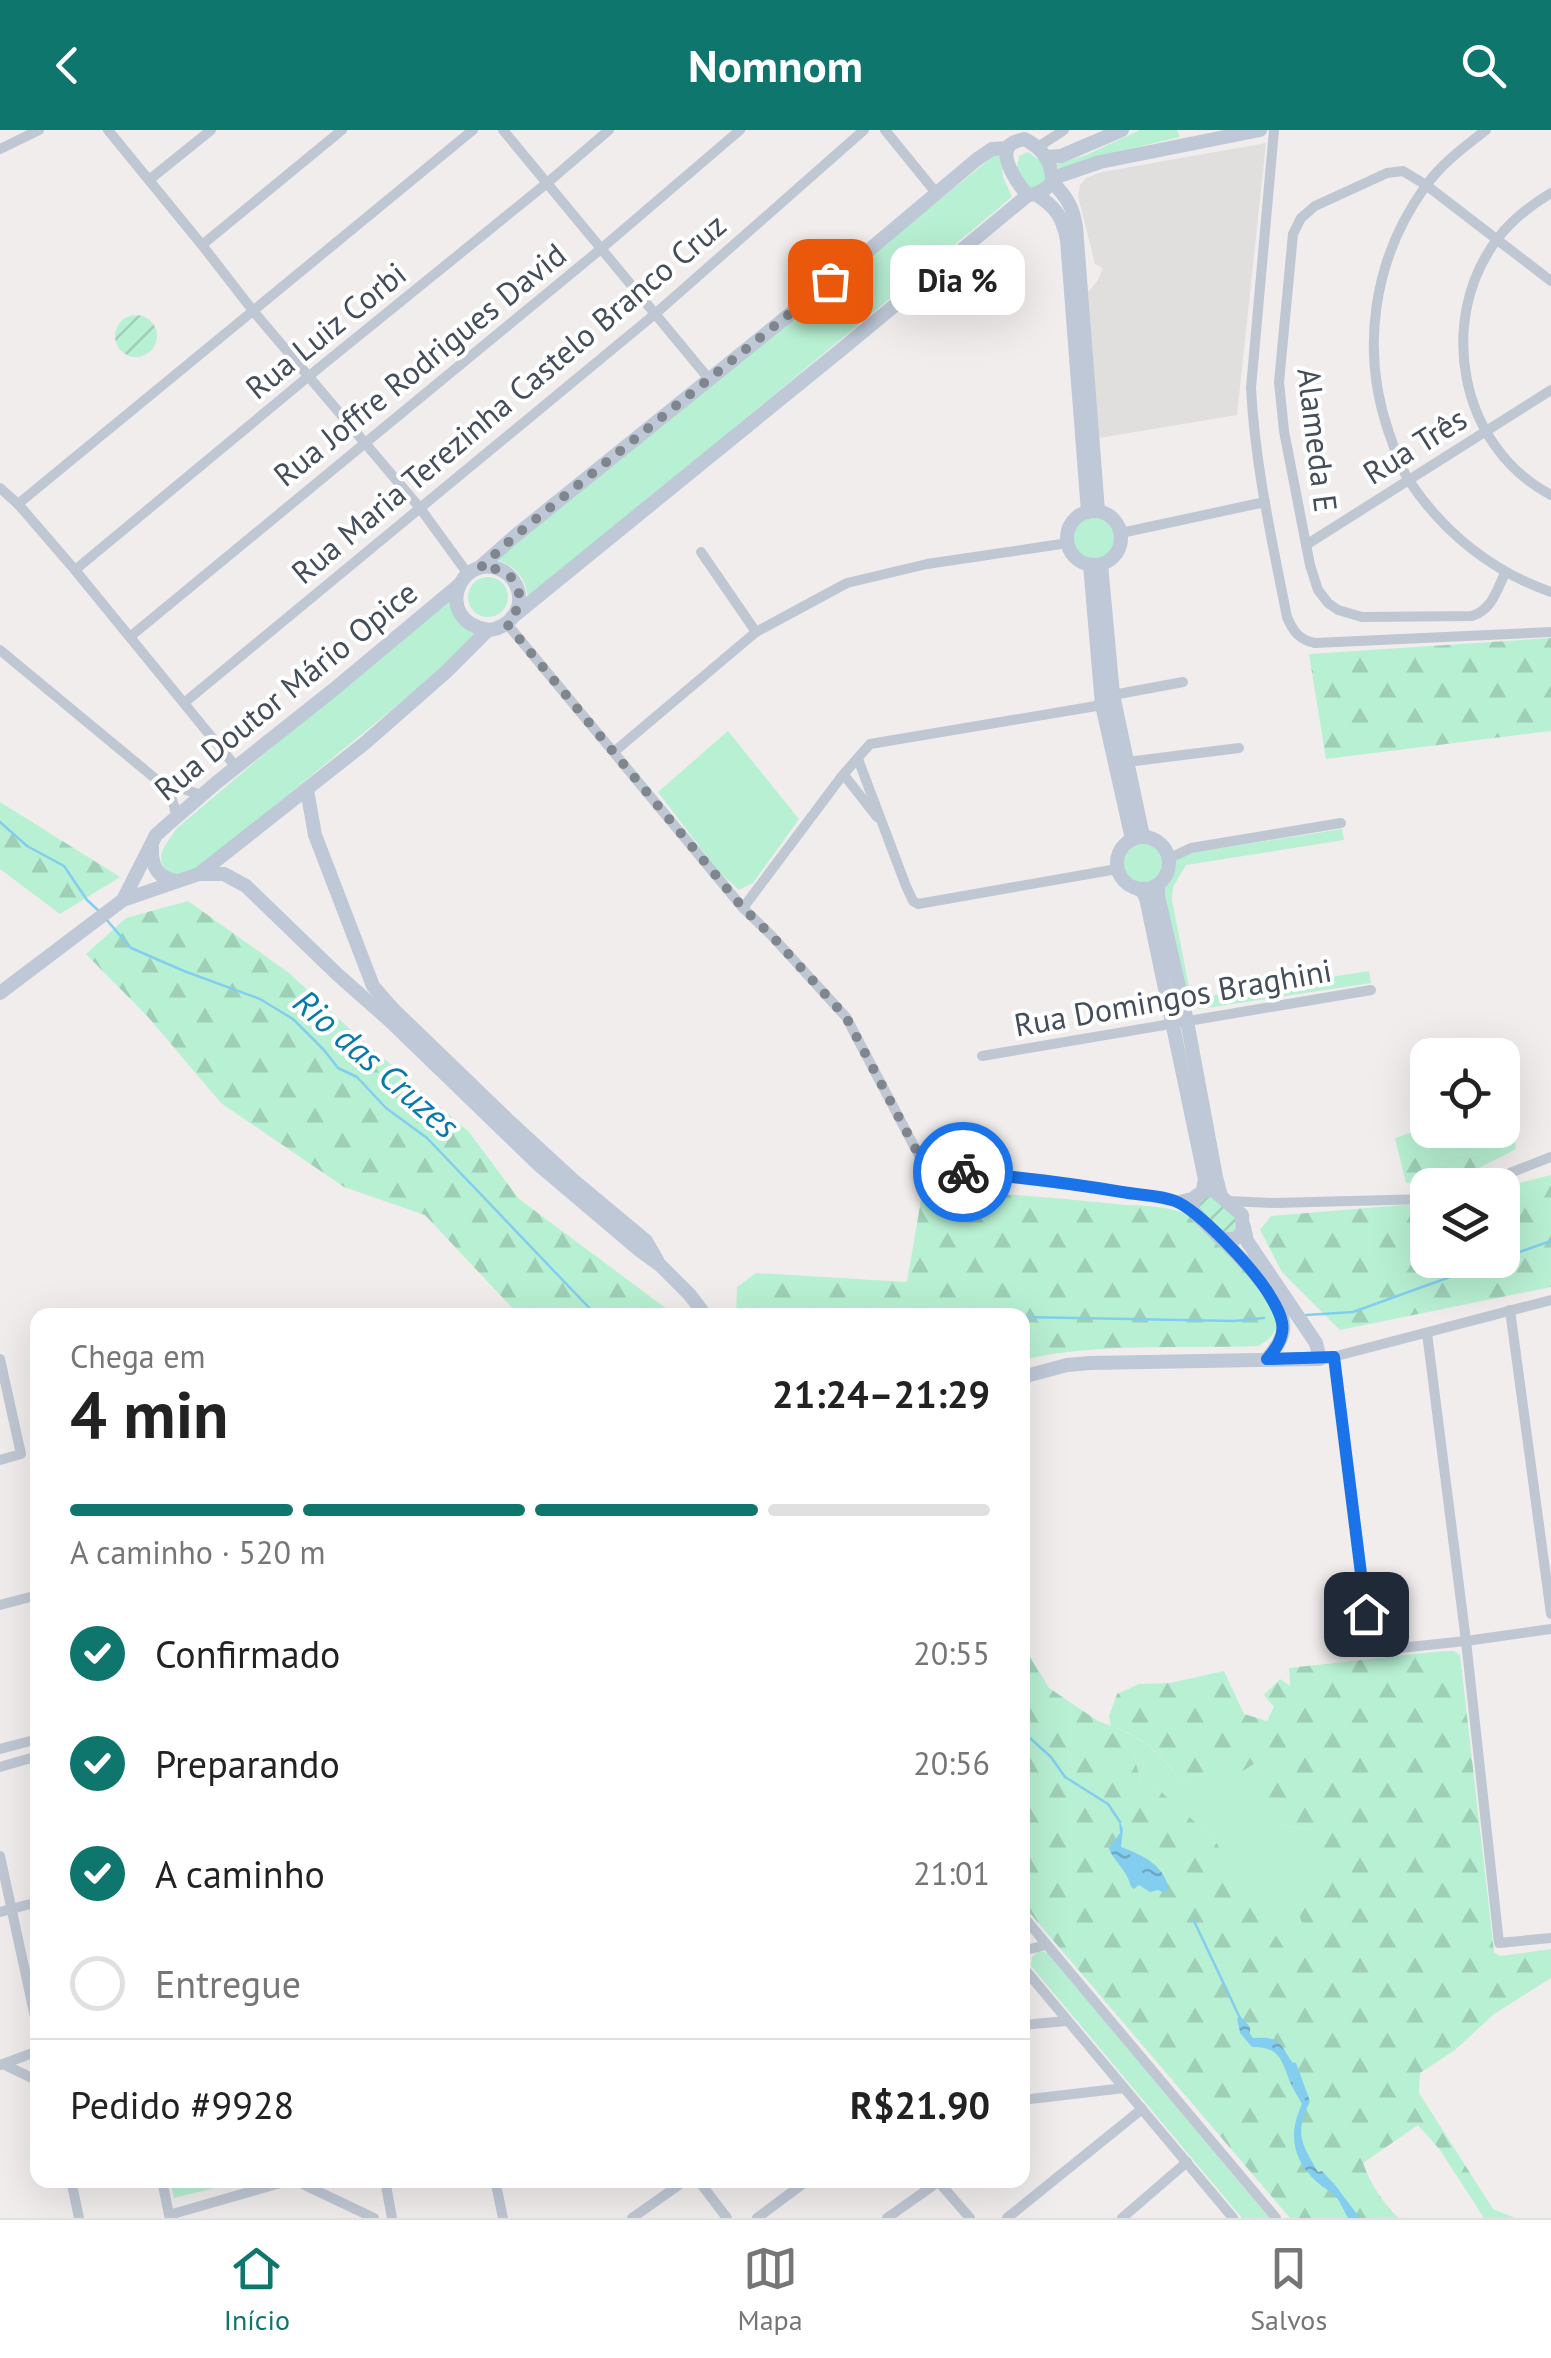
<!DOCTYPE html>
<html lang="pt">
<meta charset="utf-8">
<style>
body{margin:0;font-family:"PT Sans",sans-serif;background:#f2f2f2;color:#222;height:100vh;display:flex;flex-direction:column;font-size:38px;white-space:nowrap}
*{box-sizing:border-box;margin:0}
p{font-size:32px;color:#767676}
.icon{flex:none;width:55px;height:55px;fill:none;stroke:currentColor;stroke-width:2;stroke-linecap:round;stroke-linejoin:round}
.map{position:relative;flex:1;overflow:hidden}
.details{position:absolute;left:30px;top:1178px;width:1000px;height:880px;display:flex;flex-direction:column;background:#fff;border-radius:20px;box-shadow:0 10px 40px #0002}
.details>*{flex:none}
.fabs{position:absolute;left:1410px;top:908px;display:grid;gap:20px}
.fabs a{display:grid;place-items:center;width:110px;height:110px;border-radius:20px;background:#fff;box-shadow:0 10px 40px #0002;font-size:50px}
.pin{position:absolute;display:grid;place-items:center;width:85px;height:85px;color:#fff;margin:-42px;border-radius:20px;box-shadow:0 5px 15px #0006}
.courier{position:absolute;display:grid;place-items:center;width:100px;height:100px;margin:-50px;border:8px solid #1a73e8;border-radius:50%;background:#fff;color:#222;box-shadow:0 2px 12px #0007}
.bubble{position:absolute;height:70px;border-radius:20px;background:#fff;box-shadow:0 10px 40px #0002;font-size:32px;font-weight:600;line-height:70px;text-align:center}
.head em{font-style:normal;font-weight:600}
.head div{display:flex;flex-direction:column-reverse}
.head{display:flex;align-items:center;justify-content:space-between;height:170px;padding:0 40px}
h1{font-size:65px;font-weight:600;line-height:75px}
.bar{display:grid;grid-template-columns:repeat(4,1fr);gap:15px 10px;align-content:center;height:120px;padding:0 40px}
.bar i{height:12px;border-radius:8px;background:#e0e0e0}
.bar .on{background:#0f766e}
.bar p{grid-column:span 4}
.line{display:flex;align-items:center;gap:25px;padding:0 40px;border-top:2px solid #e0e0e0}
.line div{flex:1}
ol{padding:0 40px;list-style:none}
li{display:flex;align-items:center;gap:30px;height:110px}
li p{margin-inline-start:auto}
li .icon{padding:10px;border-radius:50%;background:#0f766e;color:#fff;stroke-width:4}
li:last-child{color:#767676}
li i{width:55px;height:55px;border:5px solid #e0e0e0;border-radius:50%}
header{display:flex;justify-content:space-between;align-items:center;height:130px;padding:0 40px;background:#0f766e;color:#fff;font-size:45px;font-weight:600}
.tab-bar{display:flex;justify-content:space-around;align-items:center;height:140px;border-top:2px solid #e0e0e0;background:#fff;font-size:28px;color:#767676}
.tab-bar a{display:grid;justify-items:center;gap:5px}
.tab-bar .on{color:#0f766e}
.map>svg:first-child{display:block}
</style>
<header><svg class="icon" aria-label="back" viewBox="0 0 24 24"><path d="M15 5l-7 7 7 7"/></svg>Nomnom<svg class="icon" aria-label="search" viewBox="0 0 24 24"><circle cx="10" cy="10" r="6"/><path d="M15 15l6 6"/></svg></header>
<div class="map">
<svg width="1551" height="2088" viewBox="0 0 1551 2088">
<defs>
<pattern id="forest-firs" width="22" height="20" patternUnits="userSpaceOnUse" patternTransform="scale(2.5)"><rect width="22" height="20" fill="#b8f0d3"/><path d="M5 1l3.5 6h-7zM16 11l3.5 6h-7z" fill="#9fcfb7"/></pattern>
<pattern id="garden-furrows" width="10" height="10" patternUnits="userSpaceOnUse" patternTransform="scale(2.5)"><rect width="10" height="10" fill="#b8f0d3"/><path d="M-1 1l2-2M0 10L10 0M9 11l2-2" fill="none" stroke="#9fcfb7"/></pattern>
<pattern id="water-ripples" width="26" height="14" patternUnits="userSpaceOnUse" patternTransform="scale(2.5)"><rect width="26" height="14" fill="#83ceef"/><path d="M2 4q2-2 4 0t4 0M15 11q2-2 4 0t4 0" fill="none" stroke="#6da9c5"/></pattern>
</defs>
<rect width="100%" height="100%" fill="#f0edec"/>
<polygon fill="#e1dede" points="1266,13 1237,285 1099,308 1088,162 1098,150 1103,138 1095,134 1078,66 1080,55 1086,48 1102,42"/>
<g fill="#b8f0d3">
<polygon points="1140,0 1177,0 1180,7 1087,29 1060,41 1057,34 1086,25"/>
<path d="M 1000,21 L 1003,47 L 1012,67 L 528,469 C 526,447 515,435 494,429 Z"/>
<path d="M 1028,22 C 1045,34 1057,44 1034,59 L 1025,56 L 1017,38 L 1019,26 Z"/>
<circle cx="1094" cy="408" r="22"/>
<circle cx="488" cy="467" r="20"/>
<path d="M 452,465 L 484,504 L 190,745 C 175,748 157,741 162,722 C 165,714 172,706 176,699 Z"/>
<polygon points="728,601 799,689 753,753 739,760 718,741 658,662"/>
<path d="M 1342,699 L 1344,710 L 1186,735 L 1173,757 L 1172,770 L 1190,862 L 1196,868 L 1369,841 L 1371,853 L 1200,879 L 1188,875 L 1162,753 C 1171,742 1172,732 1184,724 Z"/>
<circle cx="1144" cy="732" r="22"/>
<path d="M 1112,1596 C 1150,1612 1156,1620 1182,1651 L 1207,1642 L 1241,1642 L 1254,1634 L 1275,1639 L 1279,1695 L 1313,1700 L 1327,1723 L 1317,1757 L 1297,1777 L 1311,1814 L 1293,1833 L 1214,1709 L 1159,1660 L 1141,1652 L 1133,1622 Z"/>
<polygon points="1039,1821 1048,1823 1269,2088 1242,2088 1031,1836 1032,1827"/>
<polygon points="170,2050 247,2050 174,2068"/>
</g>
<g fill="url(#forest-firs)" fill-rule="evenodd">
<polygon points="1551,508 1551,601 1326,629 1309,524"/>
<polygon points="0,672 120,747 60,784 0,739"/>
<polygon points="188,771 289,843 352,901 469,1002 519,1069 675,1185 519,1185 425,1085 344,1057 221,973 149,888 86,824 126,788"/>
<polygon points="1506,930 1516,1019 1464,1046 1406,1053 1395,1008 1427,997 1428,1000 1502,1000 1502,931"/>
<polygon points="1551,1045 1551,1157 1340,1200 1282,1142 1260,1100 1271,1086 1427,1073 1428,1130 1502,1130 1503,1057"/>
<path d="M 923,1058 C 987,1063 1051,1067 1115,1074 C 1136,1076 1163,1075 1184,1083 C 1190,1086 1196,1093 1202,1098 C 1228,1119 1249,1144 1268,1172 C 1281,1191 1280,1203 1259,1216 C 1183,1219 1096,1212 1023,1230 L 1022,1185 L 736,1185 L 737,1157 L 756,1143 L 907,1152 Z"/>
<path d="M 1022,1513 L 1049,1558 L 1098,1591 L 1111,1596 L 1109,1586 L 1117,1564 L 1139,1554 L 1170,1553 L 1224,1541 L 1244,1584 L 1267,1591 L 1274,1577 L 1264,1565 L 1280,1549 L 1290,1556 L 1289,1538 L 1443,1521 L 1454,1521 L 1460,1525 L 1494,1822 L 1500,1826 L 1551,1819 L 1551,1848 L 1494,1884 L 1455,1920 L 1420,1943 L 1419,1963 L 1493,2079 L 1515,2088 L 1484,2088 L 1440,2020 L 1418,1995 L 1363,2033 C 1371,2055 1382,2072 1399,2088 L 1290,2088 L 1023,1775 ZM 1114,1597 C 1150,1611 1158,1622 1182,1651 L 1207,1642 L 1241,1642 L 1254,1634 L 1274,1640 L 1263,1675 L 1279,1695 L 1313,1700 L 1326,1723 L 1317,1757 L 1296,1777 L 1310,1814 L 1293,1832 L 1214,1709 L 1159,1660 L 1141,1652 L 1133,1622 Z"/>
</g>
<g fill="url(#garden-furrows)">
<circle cx="136" cy="206" r="21"/>
<polygon points="1209,1064 1235,1083 1237,1102 1223,1103 1199,1078 1199,1070"/>
</g>
<g fill="url(#water-ripples)">
<path d="M 1119,1690 L 1123,1699 L 1121,1717 C 1143,1725 1162,1734 1169,1758 L 1164,1763 L 1158,1760 L 1150,1762 L 1139,1755 L 1134,1759 L 1131,1757 C 1127,1739 1113,1731 1109,1718 L 1120,1703 Z"/>
<path d="M 1241,1887 L 1250,1897 L 1250,1904 L 1253,1908 C 1279,1906 1279,1912 1292,1932 L 1296,1933 L 1310,1971 C 1295,2004 1300,2011 1318,2042 L 1322,2041 L 1335,2055 L 1360,2088 L 1348,2088 C 1344,2081 1341,2073 1336,2067 C 1331,2061 1323,2058 1317,2052 C 1292,2030 1288,2003 1302,1974 C 1298,1967 1293,1959 1290,1952 C 1281,1929 1280,1917 1252,1917 L 1240,1903 L 1237,1888 Z"/>
</g>
<g fill="none" stroke-linecap="round" stroke-linejoin="round">
<g stroke="#83ceef" stroke-width="2.5">
<polyline points="0,692 27,716 64,736 87,770 100,782"/>
<polyline points="105,788 131,818 184,841 260,869 293,889 324,920 338,938 357,947 386,978 427,1008 596,1185"/>
<polyline points="1502,1128 1551,1111"/>
<polyline points="1306,1185 1353,1182 1497,1130"/>
<polyline points="1022,1187 1234,1191 1264,1188"/>
<polyline points="1022,1601 1051,1627 1065,1647 1108,1674 1120,1692"/>
<polyline points="1194,1791 1240,1888"/>
</g>
<g stroke="#bfc7d3" stroke-width="10">
<polyline points="108,0 202,115 254,182 420,378 468,444"/>
<polyline points="503,0 709,249"/>
<polyline points="885,0 937,64"/>
<path d="M 1274,0 L 1251,258 C 1255,335 1272,411 1287,487 C 1293,501 1299,510 1315,513 L 1551,502"/>
<path d="M 1486,0 C 1464,17 1441,34 1425,57 C 1373,129 1360,220 1389,303 C 1395,319 1400,338 1410,352 C 1444,403 1493,442 1551,462"/>
<polyline points="1038,17 1064,0"/>
<polyline points="0,19 39,0"/>
<polyline points="149,50 211,0"/>
<path d="M 1551,63 C 1531,75 1512,90 1498,108 C 1436,189 1459,317 1551,365"/>
<polyline points="202,115 342,0"/>
<polyline points="0,358 18,374 75,440 236,637"/>
<polyline points="18,374 473,0"/>
<polyline points="1121,403 1265,372"/>
<polyline points="1306,415 1551,260"/>
<polyline points="701,422 756,502"/>
<polyline points="75,440 309,246 547,53 609,0"/>
<path d="M 1505,443 C 1496,462 1492,479 1472,486 L 1362,487 L 1338,480 L 1328,473 L 1318,460 L 1310,435 L 1284,301 L 1279,252 L 1293,104 L 1301,88 L 1315,76 L 1387,43 L 1403,41 L 1426,55 L 1551,151"/>
<polyline points="507,494 743,778 771,805 846,887 924,1035 936,1041 1041,1049 1175,1071 1196,1066"/>
<polyline points="131,506 602,118 740,0"/>
<path d="M 0,520 L 157,650 C 170,662 174,670 176,687"/>
<polyline points="1113,565 1183,552"/>
<polyline points="184,573 655,184 864,0"/>
<polyline points="615,621 756,502 847,453 927,434 1068,413"/>
<polyline points="858,629 906,756 913,771 918,774 1117,739"/>
<polyline points="1127,632 1239,618"/>
<polyline points="844,645 877,687"/>
<polyline points="160,651 201,665"/>
<polyline points="1170,728 1191,718 1341,693"/>
<polyline points="743,778 842,646 870,614 1102,575"/>
<polyline points="982,926 1371,860"/>
<polyline points="1479,1055 1551,1027"/>
<polyline points="1228,1071 1274,1073 1428,1069"/>
<polyline points="1510,1180 1551,1484"/>
<polyline points="1427,1203 1466,1511 1499,1813 1551,1808"/>
<polyline points="1334,1227 1371,1521 1466,1511 1551,1499"/>
<polyline points="1329,1228 1551,1170"/>
<polyline points="0,1229 21,1324 0,1330"/>
<polyline points="0,1475 38,1465"/>
<polyline points="0,1619 38,1609"/>
<polyline points="0,1637 38,1626"/>
<polyline points="0,1726 38,1901"/>
<polyline points="0,1782 38,1772"/>
<polyline points="1022,1785 1276,2088"/>
<polyline points="1022,1821 1046,1815"/>
<polyline points="1022,1836 1233,2088"/>
<polyline points="1022,1895 1067,1891"/>
<polyline points="3,1934 38,1951"/>
<polyline points="0,1935 38,1921"/>
<polyline points="1022,1970 1124,1958"/>
<polyline points="71,2050 79,2088"/>
<polyline points="162,2050 169,2085"/>
<polyline points="294,2050 374,2088"/>
<polyline points="385,2050 392,2088"/>
<polyline points="495,2050 503,2088"/>
<polyline points="698,2050 727,2088"/>
<polyline points="937,2050 970,2088"/>
<polyline points="169,2085 291,2050"/>
<polyline points="632,2088 686,2050"/>
<polyline points="757,2088 808,2050"/>
<polyline points="887,2088 941,2050"/>
<polyline points="1007,2088 1142,1979"/>
<polyline points="1122,2088 1187,2032"/>
</g>
<g stroke="#bec8d7" stroke-width="14">
<path d="M 1024,9 C 1042,17 1053,33 1052,52 C 1046,60 1039,64 1028,65 C 1019,56 1001,30 1008,17 C 1012,11 1019,11 1024,9 Z"/>
<polyline points="1045,27 1061,26 1122,0"/>
<polyline points="1053,48 1100,32 1260,0"/>
<path d="M 1052,52 C 1067,67 1073,77 1076,97 L 1098,381"/>
<path d="M 1035,64 C 1055,76 1063,87 1067,110 L 1088,382"/>
<circle cx="1094" cy="408" r="27"/>
<polyline points="1101,434 1113,565 1143,706"/>
<polyline points="1090,435 1102,575 1132,709"/>
<polyline points="479,438 515,406 856,131 976,30 992,19 1008,18"/>
<polyline points="515,485 842,219 1028,65"/>
<polyline points="307,660 315,705 373,856 393,879 511,993 574,1051 646,1111 657,1130"/>
<circle cx="1143" cy="733" r="26"/>
<path d="M 152,717 C 151,735 157,748 176,751"/>
<polyline points="200,744 224,744 246,756 338,845 389,890 540,1036 638,1119 660,1135 690,1165 705,1185"/>
<polyline points="1158,755 1158,766 1187,891 1216,1047 1221,1066"/>
<polyline points="1138,759 1142,761 1146,768 1205,1049 1203,1060"/>
<polyline points="123,770 156,705 166,696 216,653 333,560 460,454"/>
<path d="M 0,863 L 123,770 L 199,744 L 365,613 L 446,542 L 488,500 C 511,498 526,476 516,455 C 512,447 507,442 499,439 C 460,423 432,490 488,500"/>
<polygon points="1208,1059 1216,1062 1242,1085 1243,1102 1235,1109 1221,1109 1193,1081 1192,1076 1196,1066"/>
<path d="M 1222,1109 C 1240,1127 1288,1173 1283,1201 C 1281,1212 1274,1221 1267,1229"/>
<polyline points="1022,1247 1067,1235 1090,1233 1320,1229 1316,1213 1247,1111 1244,1097"/>
</g>
</g>
<g fill="none" stroke-linecap="round" stroke-linejoin="round">
<path stroke="#80868e" stroke-width="10" stroke-dasharray="0 18" d="M 830,151 L 515,406 L 480,438 C 516,435 532,467 507,494 L 743,778 L 771,805 L 846,887 L 924,1035 L 936,1040 L 963,1042"/>
<path stroke="#1a73e8" stroke-width="12" d="M 963,1042 C 1017,1047 1069,1053 1122,1062 C 1138,1065 1160,1065 1175,1071 C 1200,1081 1252,1138 1267,1161 C 1284,1188 1291,1203 1267,1229 L 1334,1227 L 1366,1484"/>
</g>
<g text-anchor="middle" stroke-width="8" stroke-linejoin="round" paint-order="stroke">
<g font-size="32" fill="#444e5b" stroke="#fff">
<text transform="translate(326 201) rotate(-39)" y="11">Rua Luiz Corbi</text>
<text transform="translate(420 235) rotate(-39)" y="11">Rua Joffre Rodrigues David</text>
<text transform="translate(509 269) rotate(-40)" y="11">Rua Maria Terezinha Castelo Branco Cruz</text>
<text transform="translate(1317 310) rotate(83)" y="11">Alameda E</text>
<text transform="translate(1415 316) rotate(-32)" y="11">Rua Três</text>
<text transform="translate(286 561) rotate(-39)" y="11">Rua Doutor Mário Opice</text>
<text transform="translate(1173 868) rotate(-10)" y="11">Rua Domingos Braghini</text>
</g>
<g font-size="35" font-style="italic" fill="#067aac" stroke="#fff">
<text transform="translate(376 934) rotate(41)" y="12">Rio das Cruzes</text>
</g>
</g>
</svg>
<div class="fabs">
<a><svg class="icon" aria-label="locate" viewBox="0 0 24 24"><circle cx="12" cy="12" r="6"/><path d="M12 2v4M12 18v4M2 12h4M18 12h4"/></svg></a>
<a><svg class="icon" aria-label="layers" viewBox="0 0 24 24"><path d="M12 4l9 5-9 5-9-5zM3 14l9 5 9-5"/></svg></a>
</div>
<div class="pin" style="left:830px;top:151px;background:#ea580c"><svg class="icon" aria-label="bag" viewBox="0 0 24 24"><path d="M5 8h14l-1 12H6zM9 8a3 3 0 0 1 6 0"/></svg></div>
<div class="pin" style="left:1366px;top:1484px;background:#1f2937"><svg class="icon" aria-label="home" viewBox="0 0 24 24"><path d="M3 11l9-7 9 7M6 9v11h12V9"/></svg></div>
<div class="courier" style="left:963px;top:1042px"><svg class="icon" aria-label="bike" viewBox="0 0 24 24"><circle cx="6" cy="16" r="4"/><circle cx="18" cy="16" r="4"/><path d="M6 16l4-8h5l3 8M10 8l3 8H6M13 5h3"/></svg></div>
<div class="bubble" style="left:890px;top:115px;width:135px">Dia %</div>
<section class="details">
<div class="head"><div><h1>4 min</h1><p>Chega em</p></div><em>21:24–21:29</em></div>
<div class="bar"><i class="on"></i><i class="on"></i><i class="on"></i><i></i><p>A caminho · 520 m</p></div>
<ol>
<li><svg class="icon" aria-label="check" viewBox="0 0 24 24"><path d="M5 12l5 5 9-10"/></svg>Confirmado<p>20:55</p></li>
<li><svg class="icon" aria-label="check" viewBox="0 0 24 24"><path d="M5 12l5 5 9-10"/></svg>Preparando<p>20:56</p></li>
<li><svg class="icon" aria-label="check" viewBox="0 0 24 24"><path d="M5 12l5 5 9-10"/></svg>A caminho<p>21:01</p></li>
<li><i></i>Entregue</li>
</ol>
<div class="line" style="height:130px"><div>Pedido #9928</div><b>R$21.90</b></div>
</section>
</div>
<nav class="tab-bar">
<a class="on"><svg class="icon" aria-label="home" viewBox="0 0 24 24"><path d="M3 11l9-7 9 7M6 9v11h12V9"/></svg>Início</a>
<a><svg class="icon" aria-label="map" viewBox="0 0 24 24"><path d="M3 6l6-2 6 2 6-2v14l-6 2-6-2-6 2zM9 4v14M15 6v14"/></svg>Mapa</a>
<a><svg class="icon" aria-label="saved" viewBox="0 0 24 24"><path d="M7 4h10v16l-5-4-5 4z"/></svg>Salvos</a>
</nav>
